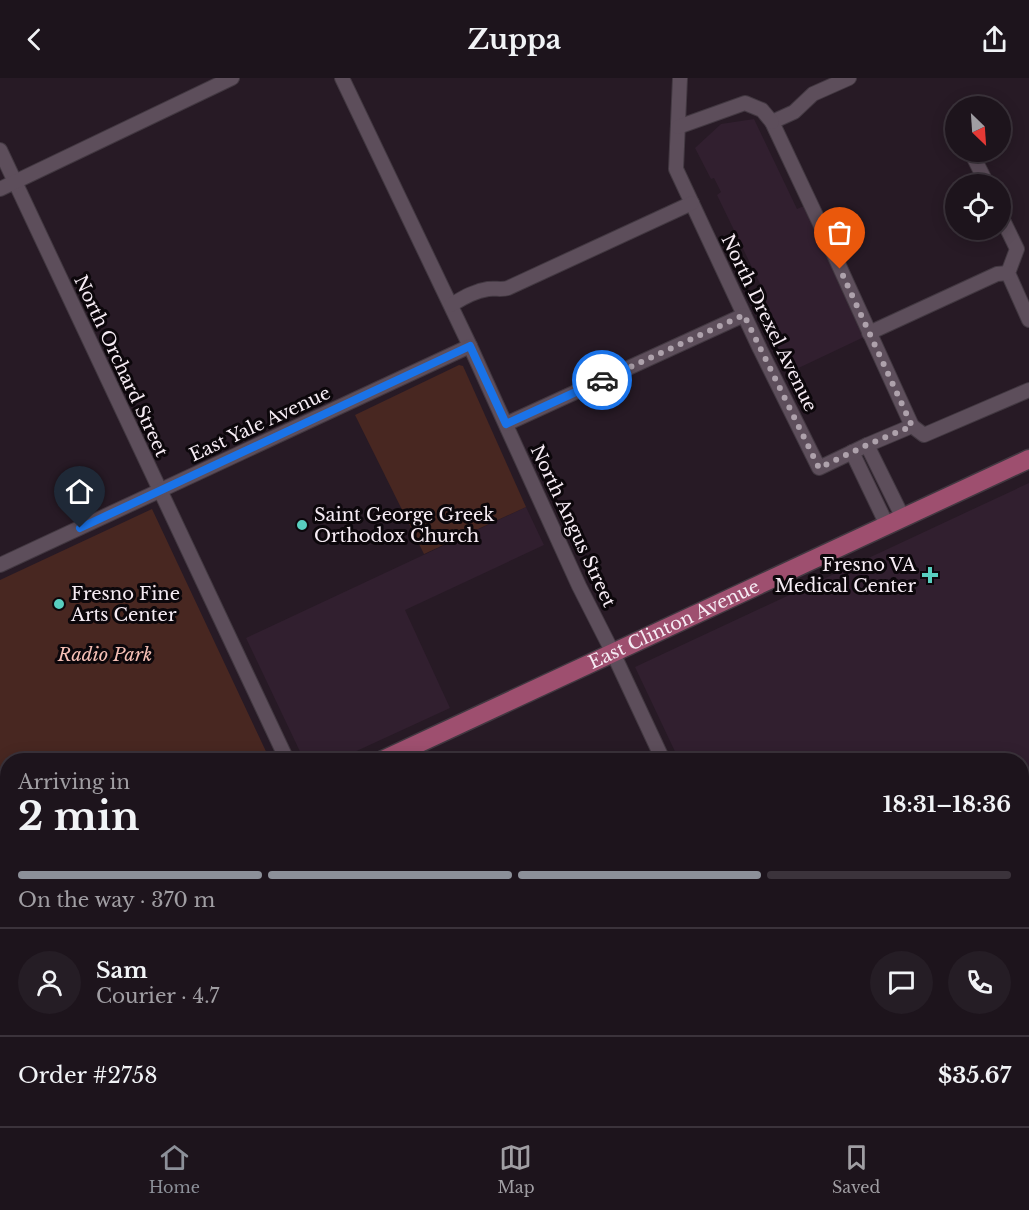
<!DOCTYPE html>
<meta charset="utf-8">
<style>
body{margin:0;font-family:"Libre Baskerville",serif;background:#251d25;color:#f1f3f6;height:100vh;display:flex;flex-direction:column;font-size:22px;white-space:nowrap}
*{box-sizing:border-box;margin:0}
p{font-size:20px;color:#a09ea3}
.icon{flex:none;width:33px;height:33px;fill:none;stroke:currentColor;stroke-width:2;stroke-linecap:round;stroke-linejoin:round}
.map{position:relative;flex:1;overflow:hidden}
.drawer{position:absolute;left:0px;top:675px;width:1029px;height:374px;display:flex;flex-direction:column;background:#1d141c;border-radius:24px 24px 0 0;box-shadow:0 3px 15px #0003,0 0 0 2px #3b333b}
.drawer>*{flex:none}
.needle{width:39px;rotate:155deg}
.controls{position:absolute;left:945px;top:18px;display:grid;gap:12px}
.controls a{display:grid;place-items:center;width:66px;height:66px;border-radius:50%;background:#1d141c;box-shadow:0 3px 15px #0003,0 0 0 2px #3b333b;font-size:30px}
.pin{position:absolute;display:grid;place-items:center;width:51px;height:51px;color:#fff;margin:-62px -26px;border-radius:50% 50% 50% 0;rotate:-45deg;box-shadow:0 0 6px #0007}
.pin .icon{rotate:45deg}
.courier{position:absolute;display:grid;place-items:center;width:60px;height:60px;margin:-30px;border:4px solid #1a73e8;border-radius:50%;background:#fff;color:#222;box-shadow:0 2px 8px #0007}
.overview em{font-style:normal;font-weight:800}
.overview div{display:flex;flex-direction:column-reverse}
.overview{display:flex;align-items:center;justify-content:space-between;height:102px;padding:0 18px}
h1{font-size:39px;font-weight:800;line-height:45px}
.bar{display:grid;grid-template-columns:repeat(4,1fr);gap:9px 6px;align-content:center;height:72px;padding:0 18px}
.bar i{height:8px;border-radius:4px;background:#3b333b}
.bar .selected{background:#8c9099}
.bar p{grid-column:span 4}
.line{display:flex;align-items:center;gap:15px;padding:0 18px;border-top:2px solid #3b333b}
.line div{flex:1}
.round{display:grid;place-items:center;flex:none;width:63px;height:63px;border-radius:32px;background:#251d25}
header{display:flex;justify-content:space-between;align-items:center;height:78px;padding:0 18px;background:#1d141c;font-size:27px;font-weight:800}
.tab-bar{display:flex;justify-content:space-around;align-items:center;height:84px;border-top:2px solid #3b333b;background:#1d141c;font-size:16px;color:#a09ea3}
.tab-bar a{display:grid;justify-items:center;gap:3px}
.tab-bar .selected{color:#8c9099}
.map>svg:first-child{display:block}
</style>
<header><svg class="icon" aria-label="back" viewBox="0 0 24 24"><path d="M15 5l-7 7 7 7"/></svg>Zuppa<svg class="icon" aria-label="share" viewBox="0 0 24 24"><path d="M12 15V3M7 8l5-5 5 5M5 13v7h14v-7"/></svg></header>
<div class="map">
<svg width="1029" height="1048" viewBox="0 0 1029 1048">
<rect width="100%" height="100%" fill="#271a25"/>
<g fill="#311f2f">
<polygon points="754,41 797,131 815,123 873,247 861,253 864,259 788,295 750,216 762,210 717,117 721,114 714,100 711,101 695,70 721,46"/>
<polygon points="1029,405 1029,741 1022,745 1022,682 679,682 635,589"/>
<polygon points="526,429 544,467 405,532 450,630 337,682 304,682 246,560"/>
<polygon points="7,759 7,826 0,810 0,762"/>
</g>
<g fill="#482721">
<polygon points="459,287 463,288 526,429 424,476 355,337"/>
<polygon points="152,431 270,682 8,682 7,759 0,762 0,502"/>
</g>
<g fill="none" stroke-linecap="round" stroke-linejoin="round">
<defs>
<g id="minor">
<polyline points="342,0 470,268 579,508 613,575 663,682"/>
<polyline points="680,0 676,91 760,271 819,390 867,367 912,348 821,148 772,44 794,34 813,16 849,0"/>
<polyline points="678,49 745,25 762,32 772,44"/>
<polyline points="0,72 287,682"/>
<polyline points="972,76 987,106"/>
<polyline points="0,111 232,0"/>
<polyline points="1000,136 1017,171 1008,195 1029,242"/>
<path d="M 451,227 C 463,220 474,213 488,211 C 495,210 502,212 508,210 L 692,125"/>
<polyline points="869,255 997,196 1008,195"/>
<polyline points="506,346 744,237"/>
<polyline points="912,348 924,357 1029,312"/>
<polyline points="867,367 903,440"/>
<polyline points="852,374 887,447"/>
<polyline points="0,487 470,268"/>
<polyline points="1022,762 1029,758"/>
<polyline points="1022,949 1029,945"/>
<polyline points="454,1041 457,1048"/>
<polyline points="408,1048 423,1041"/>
<polyline points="809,1048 824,1041"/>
</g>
<g id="major">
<path id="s1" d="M 383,682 L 1029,381"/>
<polyline points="0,843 8,859"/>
<polyline points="0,891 8,907"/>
<polyline points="70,1041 73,1048"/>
<polyline points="93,1041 96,1048"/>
</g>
</defs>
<use href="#minor" stroke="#423841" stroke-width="16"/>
<use href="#major" stroke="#423841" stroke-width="21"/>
<use href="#minor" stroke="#5d4e5b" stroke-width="14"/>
<use href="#major" stroke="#9e4f6f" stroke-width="18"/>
</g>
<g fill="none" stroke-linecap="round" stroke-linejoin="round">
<polyline stroke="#aea2ac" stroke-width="6" stroke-dasharray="0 10.8" points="602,302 744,237 819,390 867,367 912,348 840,191"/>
<polyline stroke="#1a73e8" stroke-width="8" points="80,450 470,268 506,346 602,302"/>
</g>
<g fill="#58cebf" stroke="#0c070b" stroke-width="2">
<circle cx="302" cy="447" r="6"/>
<path d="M927 488h6v6h6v6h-6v6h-6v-6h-6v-6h6z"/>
<circle cx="59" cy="526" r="6"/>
</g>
<g text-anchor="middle" stroke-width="6" stroke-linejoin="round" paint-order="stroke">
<g font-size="18" fill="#f6ecf4" stroke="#0c070b">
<text transform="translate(769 245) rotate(64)" y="6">North Drexel Avenue</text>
<text transform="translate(121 288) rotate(65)" y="6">North Orchard Street</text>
<text transform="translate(260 346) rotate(-25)" y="6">East Yale Avenue</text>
<text transform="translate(573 448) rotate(65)" y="6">North Angus Street</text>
<text dy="6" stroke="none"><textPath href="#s1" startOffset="321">East Clinton Avenue</textPath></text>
</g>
<g font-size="18" fill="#f6ecf4" stroke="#0c070b" text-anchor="start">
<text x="314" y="443">Saint George Greek<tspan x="314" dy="21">Orthodox Church</tspan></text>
<text x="916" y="493" text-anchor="end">Fresno VA<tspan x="916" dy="21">Medical Center</tspan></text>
<text x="71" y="522">Fresno Fine<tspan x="71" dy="21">Arts Center</tspan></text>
</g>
<g font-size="18" font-style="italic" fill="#f6c0b6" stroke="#0c070b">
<text x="105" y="583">Radio Park</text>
</g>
</g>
</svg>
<div class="controls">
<a><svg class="needle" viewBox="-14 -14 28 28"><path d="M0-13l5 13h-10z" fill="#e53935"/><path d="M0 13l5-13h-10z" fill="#a09ea3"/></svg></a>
<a><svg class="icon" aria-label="locate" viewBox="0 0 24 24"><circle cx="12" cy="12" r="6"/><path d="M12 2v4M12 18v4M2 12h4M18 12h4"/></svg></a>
</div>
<div class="pin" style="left:840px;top:191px;background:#ea580c"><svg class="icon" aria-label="bag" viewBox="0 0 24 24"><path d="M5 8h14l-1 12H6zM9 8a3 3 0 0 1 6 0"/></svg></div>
<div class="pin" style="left:80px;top:450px;background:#1f2937"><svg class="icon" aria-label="home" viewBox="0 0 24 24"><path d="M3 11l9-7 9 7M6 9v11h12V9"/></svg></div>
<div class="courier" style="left:602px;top:302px"><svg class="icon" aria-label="car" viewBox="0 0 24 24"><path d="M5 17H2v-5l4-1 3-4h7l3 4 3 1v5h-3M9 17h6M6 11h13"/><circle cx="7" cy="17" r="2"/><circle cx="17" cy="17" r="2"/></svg></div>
<section class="drawer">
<div class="overview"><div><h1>2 min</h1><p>Arriving in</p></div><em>18:31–18:36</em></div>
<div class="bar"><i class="selected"></i><i class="selected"></i><i class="selected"></i><i></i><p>On the way · 370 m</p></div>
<div class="line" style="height:108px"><a class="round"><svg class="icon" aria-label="person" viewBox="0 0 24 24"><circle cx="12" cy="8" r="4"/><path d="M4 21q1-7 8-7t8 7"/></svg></a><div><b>Sam</b><p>Courier · 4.7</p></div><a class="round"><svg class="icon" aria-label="chat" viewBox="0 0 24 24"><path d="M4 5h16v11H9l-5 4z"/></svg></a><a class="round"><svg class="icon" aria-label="phone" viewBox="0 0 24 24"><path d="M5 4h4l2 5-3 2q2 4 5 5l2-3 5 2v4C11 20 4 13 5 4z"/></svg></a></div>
<div class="line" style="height:78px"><div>Order #2758</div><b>$35.67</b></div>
</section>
</div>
<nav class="tab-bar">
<a class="selected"><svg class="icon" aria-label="home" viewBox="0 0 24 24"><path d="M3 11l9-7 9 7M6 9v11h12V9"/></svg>Home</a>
<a><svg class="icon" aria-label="map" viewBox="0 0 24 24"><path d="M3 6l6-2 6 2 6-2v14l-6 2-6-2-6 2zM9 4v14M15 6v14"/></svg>Map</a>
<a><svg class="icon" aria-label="saved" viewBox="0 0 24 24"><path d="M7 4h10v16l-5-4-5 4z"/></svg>Saved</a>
</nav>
